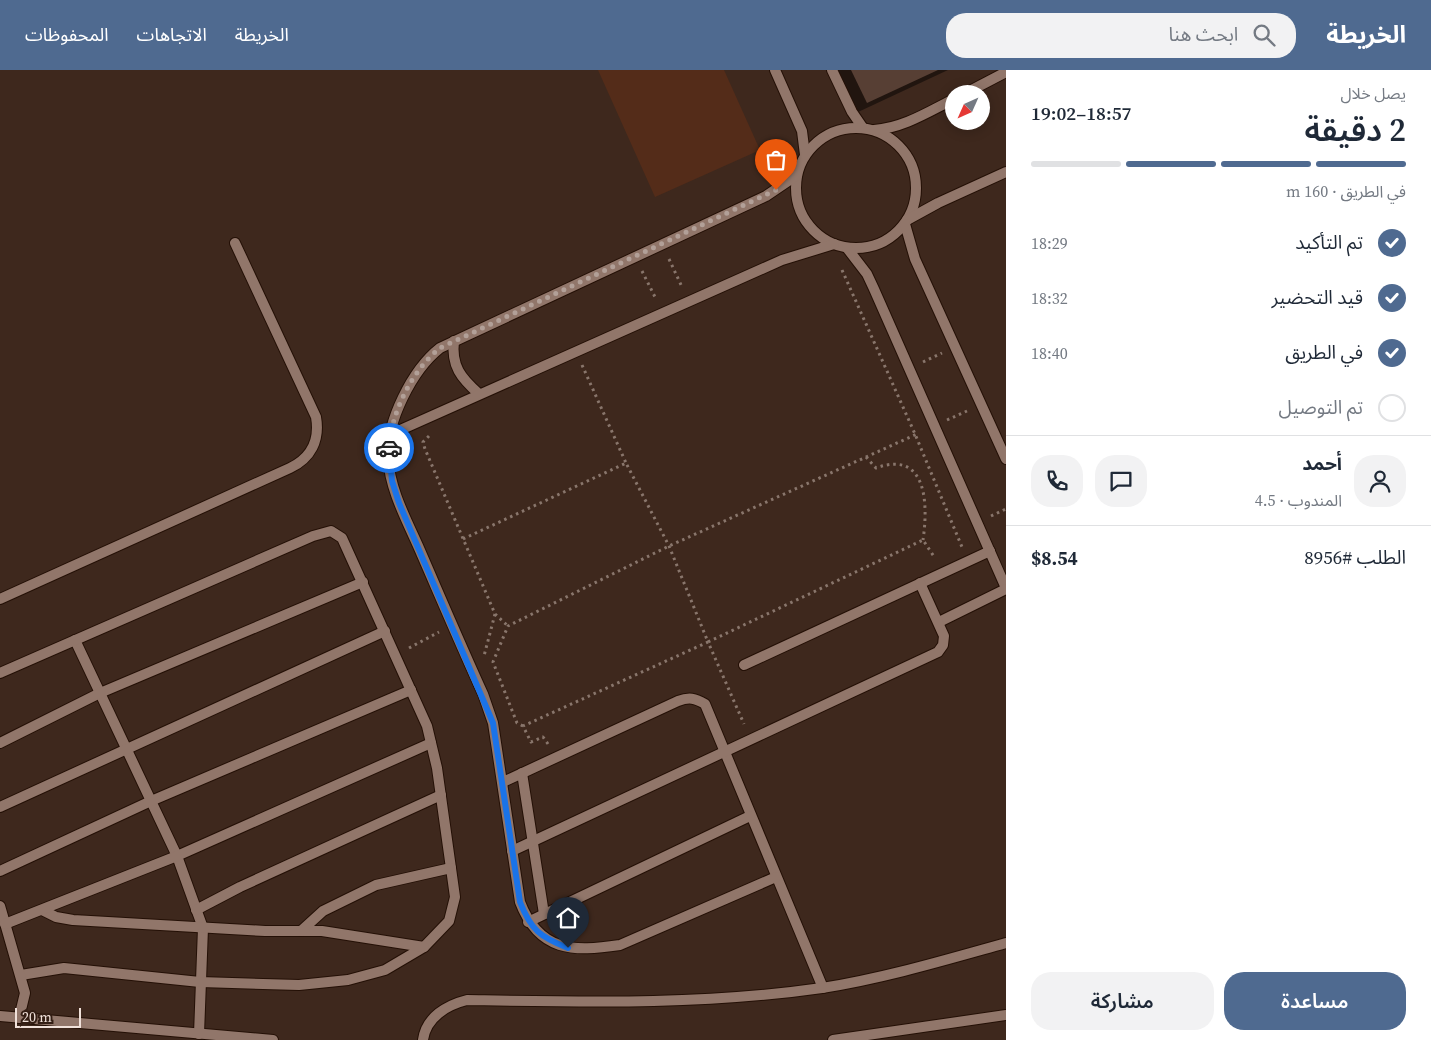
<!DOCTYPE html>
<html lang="ar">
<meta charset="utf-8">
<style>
body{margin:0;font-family:"Source Serif 4","Noto Sans Arabic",serif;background:#f2f2f3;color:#1f2937;direction:rtl;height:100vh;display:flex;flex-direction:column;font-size:19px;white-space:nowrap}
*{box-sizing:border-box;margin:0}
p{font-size:16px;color:#747a83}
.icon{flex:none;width:28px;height:28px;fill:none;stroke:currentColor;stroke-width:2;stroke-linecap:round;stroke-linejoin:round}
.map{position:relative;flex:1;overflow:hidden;direction:ltr}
.panel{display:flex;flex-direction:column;background:#fff;width:425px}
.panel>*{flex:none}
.needle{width:32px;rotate:225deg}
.fabs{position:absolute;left:945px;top:15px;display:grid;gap:10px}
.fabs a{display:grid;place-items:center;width:45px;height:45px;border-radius:50%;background:#fff;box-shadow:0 2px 12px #0003;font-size:25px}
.scale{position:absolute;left:15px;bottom:12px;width:66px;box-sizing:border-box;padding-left:5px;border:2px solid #f0e1da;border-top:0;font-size:14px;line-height:18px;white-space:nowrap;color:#f0e1da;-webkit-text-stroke:4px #331e14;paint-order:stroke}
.pin{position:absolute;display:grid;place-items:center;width:42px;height:42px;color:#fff;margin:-51px -21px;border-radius:50% 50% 50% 0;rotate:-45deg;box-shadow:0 0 5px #0007}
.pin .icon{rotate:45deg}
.courier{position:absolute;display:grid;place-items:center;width:50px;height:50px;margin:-25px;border:4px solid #1a73e8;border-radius:50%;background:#fff;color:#222;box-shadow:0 1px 6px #0007}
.overview em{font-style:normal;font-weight:600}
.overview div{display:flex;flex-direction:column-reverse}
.overview{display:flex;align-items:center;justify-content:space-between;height:85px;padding:0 25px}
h1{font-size:32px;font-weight:600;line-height:38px}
.bar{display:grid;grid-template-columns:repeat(4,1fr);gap:8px 5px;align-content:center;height:60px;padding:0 25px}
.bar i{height:6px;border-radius:4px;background:#e0e1e3}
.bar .on{background:#4f6a90}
.bar p{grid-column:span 4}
.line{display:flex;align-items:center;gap:12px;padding:0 25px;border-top:1px solid #e0e1e3}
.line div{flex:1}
.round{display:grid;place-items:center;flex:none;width:52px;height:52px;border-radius:20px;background:#f2f2f3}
ol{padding:0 25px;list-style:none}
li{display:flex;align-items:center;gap:15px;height:55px}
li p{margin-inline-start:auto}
li .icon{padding:5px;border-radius:50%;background:#4f6a90;color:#fff;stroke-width:4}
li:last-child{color:#747a83}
li i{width:28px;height:28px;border:2px solid #e0e1e3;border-radius:50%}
.action{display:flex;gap:10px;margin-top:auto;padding:10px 25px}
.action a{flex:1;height:58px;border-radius:20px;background:#4f6a90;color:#fff;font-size:20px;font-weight:600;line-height:58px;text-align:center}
.action a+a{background:#f2f2f3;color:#1f2937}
header{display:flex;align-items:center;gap:30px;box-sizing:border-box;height:70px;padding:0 25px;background:#4f6a90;color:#fff}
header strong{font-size:24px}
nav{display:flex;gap:28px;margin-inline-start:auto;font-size:18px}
.search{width:350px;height:45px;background:#f2f2f3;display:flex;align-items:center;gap:12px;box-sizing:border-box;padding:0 18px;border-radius:20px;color:#747a83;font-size:19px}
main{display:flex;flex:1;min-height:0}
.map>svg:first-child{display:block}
</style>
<header>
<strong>الخريطة</strong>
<div class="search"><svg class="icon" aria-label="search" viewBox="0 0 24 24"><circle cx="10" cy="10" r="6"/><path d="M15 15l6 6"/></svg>ابحث هنا</div>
<nav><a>الخريطة</a><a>الاتجاهات</a><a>المحفوظات</a></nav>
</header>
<main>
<section class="panel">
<div class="overview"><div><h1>2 دقيقة</h1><p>يصل خلال</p></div><em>18:57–19:02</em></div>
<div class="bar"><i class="on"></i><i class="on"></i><i class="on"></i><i></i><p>في الطريق · 160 m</p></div>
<ol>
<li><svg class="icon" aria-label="check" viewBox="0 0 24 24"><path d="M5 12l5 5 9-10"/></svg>تم التأكيد<p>18:29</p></li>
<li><svg class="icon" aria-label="check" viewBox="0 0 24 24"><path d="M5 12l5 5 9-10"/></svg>قيد التحضير<p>18:32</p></li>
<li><svg class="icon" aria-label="check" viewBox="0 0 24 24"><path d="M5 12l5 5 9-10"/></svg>في الطريق<p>18:40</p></li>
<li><i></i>تم التوصيل</li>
</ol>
<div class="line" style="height:90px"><a class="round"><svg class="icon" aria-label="person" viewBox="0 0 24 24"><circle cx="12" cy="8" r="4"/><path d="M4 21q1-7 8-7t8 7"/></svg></a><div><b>أحمد</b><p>المندوب · 4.5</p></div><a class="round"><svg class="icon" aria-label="chat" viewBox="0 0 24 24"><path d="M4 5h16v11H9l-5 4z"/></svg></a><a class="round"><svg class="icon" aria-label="phone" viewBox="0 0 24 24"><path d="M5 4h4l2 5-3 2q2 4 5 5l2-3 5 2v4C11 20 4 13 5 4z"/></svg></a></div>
<div class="line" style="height:65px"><div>الطلب #8956</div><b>$8.54</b></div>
<div class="action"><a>مساعدة</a><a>مشاركة</a></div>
</section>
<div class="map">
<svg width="1006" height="970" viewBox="0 0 1006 970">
<rect width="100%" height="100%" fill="#3e281d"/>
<polygon fill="#542c19" points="598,0 724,0 760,80 655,127"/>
<polygon fill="#0007" points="836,0 948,0 856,43"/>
<polygon fill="#573f34" points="851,0 938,0 867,33"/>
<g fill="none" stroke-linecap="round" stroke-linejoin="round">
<defs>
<g id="service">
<polyline points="775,0 802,61 805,85"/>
<polyline points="832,0 852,42 863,58"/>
<polyline points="964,24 1006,2"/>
<circle cx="856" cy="118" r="60"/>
<path d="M 874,60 C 903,58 928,42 954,29"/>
<polyline points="907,150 938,133 1006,102"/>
<polyline points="905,154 915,189 1006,389"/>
<polyline points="847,178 867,204 874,219 1006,518"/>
<path d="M 454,271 C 451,296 461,308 479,324"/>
<polyline points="389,365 782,190 834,174"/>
<path d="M 0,529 L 290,398 C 311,388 320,370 316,347 L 235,173"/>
<polyline points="939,552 1006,519"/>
<polyline points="75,570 177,786 203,858 199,964"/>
<polyline points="744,595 990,481"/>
<polyline points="0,603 313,466 331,461 342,468 427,656 437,698 455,827 449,851 424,877 385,900 348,910 299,915 200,912 64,898 21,905"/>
<polyline points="0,673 100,623 363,512"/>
<polyline points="522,703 544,844"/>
<path d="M 503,712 L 678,631 C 689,627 695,628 705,634 L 823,918"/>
<polyline points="0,737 385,561"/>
<polyline points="512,781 938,582 943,575 944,566 920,513"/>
<polyline points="0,801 151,731 411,620"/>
<path d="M 776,807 L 620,875 C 573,882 539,882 520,832 L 493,653 L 483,624 C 462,578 442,531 422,485 C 409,454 390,422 388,388 C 386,352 412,300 440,278 L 766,126 L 797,105"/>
<polyline points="0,836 25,923 19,948"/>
<polyline points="42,840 56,847 73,850 265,861 322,861 424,877"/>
<polyline points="196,840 240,817 441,725"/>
<polyline points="528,852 750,746"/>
<polyline points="5,854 177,786 431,673"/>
<polyline points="301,861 323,841 376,815 451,798"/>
<polyline points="0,946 273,970"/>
<path d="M 423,970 C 426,947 447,935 467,930 C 586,932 704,935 822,918 C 885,908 945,890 1006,873"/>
<polyline points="833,970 1006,945"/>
</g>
</defs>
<use href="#service" stroke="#241006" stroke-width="12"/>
<g stroke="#89766c" stroke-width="3" stroke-dasharray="2.5 4" stroke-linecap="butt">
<polyline points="669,189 682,217"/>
<polyline points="842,200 915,364 962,477"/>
<polyline points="642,201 656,229"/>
<polyline points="923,292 942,283"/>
<polyline points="582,295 626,393"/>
<polyline points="947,350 967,341"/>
<polyline points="429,366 423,372 425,379 495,544 484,586"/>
<path d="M 866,387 L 876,398 C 928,379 928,436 923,470"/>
<polyline points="991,446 1006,439"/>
<polyline points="463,469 626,393 669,476 708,572 923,470 935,488"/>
<polyline points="495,544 508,556"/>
<polyline points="409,578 439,562"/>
<polyline points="523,656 517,653 493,592 508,556 669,476 917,364"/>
<polyline points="548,674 543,667 531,672 523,656 708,572 744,654"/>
</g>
<use href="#service" stroke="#91766a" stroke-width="10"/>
</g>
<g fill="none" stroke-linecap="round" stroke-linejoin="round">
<path stroke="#b2a098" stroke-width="5" stroke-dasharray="0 9" d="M 389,378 C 391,343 412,300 440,278 L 776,120"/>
<path stroke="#1a73e8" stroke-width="6" d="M 389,378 L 392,411 L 399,433 L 493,653 L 520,832 C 531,860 540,867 568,878"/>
</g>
</svg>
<div class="fabs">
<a><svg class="needle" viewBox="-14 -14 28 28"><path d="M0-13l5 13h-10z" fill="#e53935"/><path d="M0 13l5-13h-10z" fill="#747a83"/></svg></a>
</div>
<div class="scale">20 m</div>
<div class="pin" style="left:776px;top:120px;background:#ea580c"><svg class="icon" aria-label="bag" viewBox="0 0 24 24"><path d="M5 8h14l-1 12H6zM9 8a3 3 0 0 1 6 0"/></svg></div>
<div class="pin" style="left:568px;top:878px;background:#1f2937"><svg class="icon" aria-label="home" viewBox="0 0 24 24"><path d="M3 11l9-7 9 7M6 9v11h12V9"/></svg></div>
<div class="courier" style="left:389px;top:378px"><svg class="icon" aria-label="car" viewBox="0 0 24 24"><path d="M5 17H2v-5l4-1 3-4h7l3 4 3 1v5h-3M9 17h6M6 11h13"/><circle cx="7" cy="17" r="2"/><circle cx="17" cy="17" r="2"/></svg></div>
</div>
</main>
